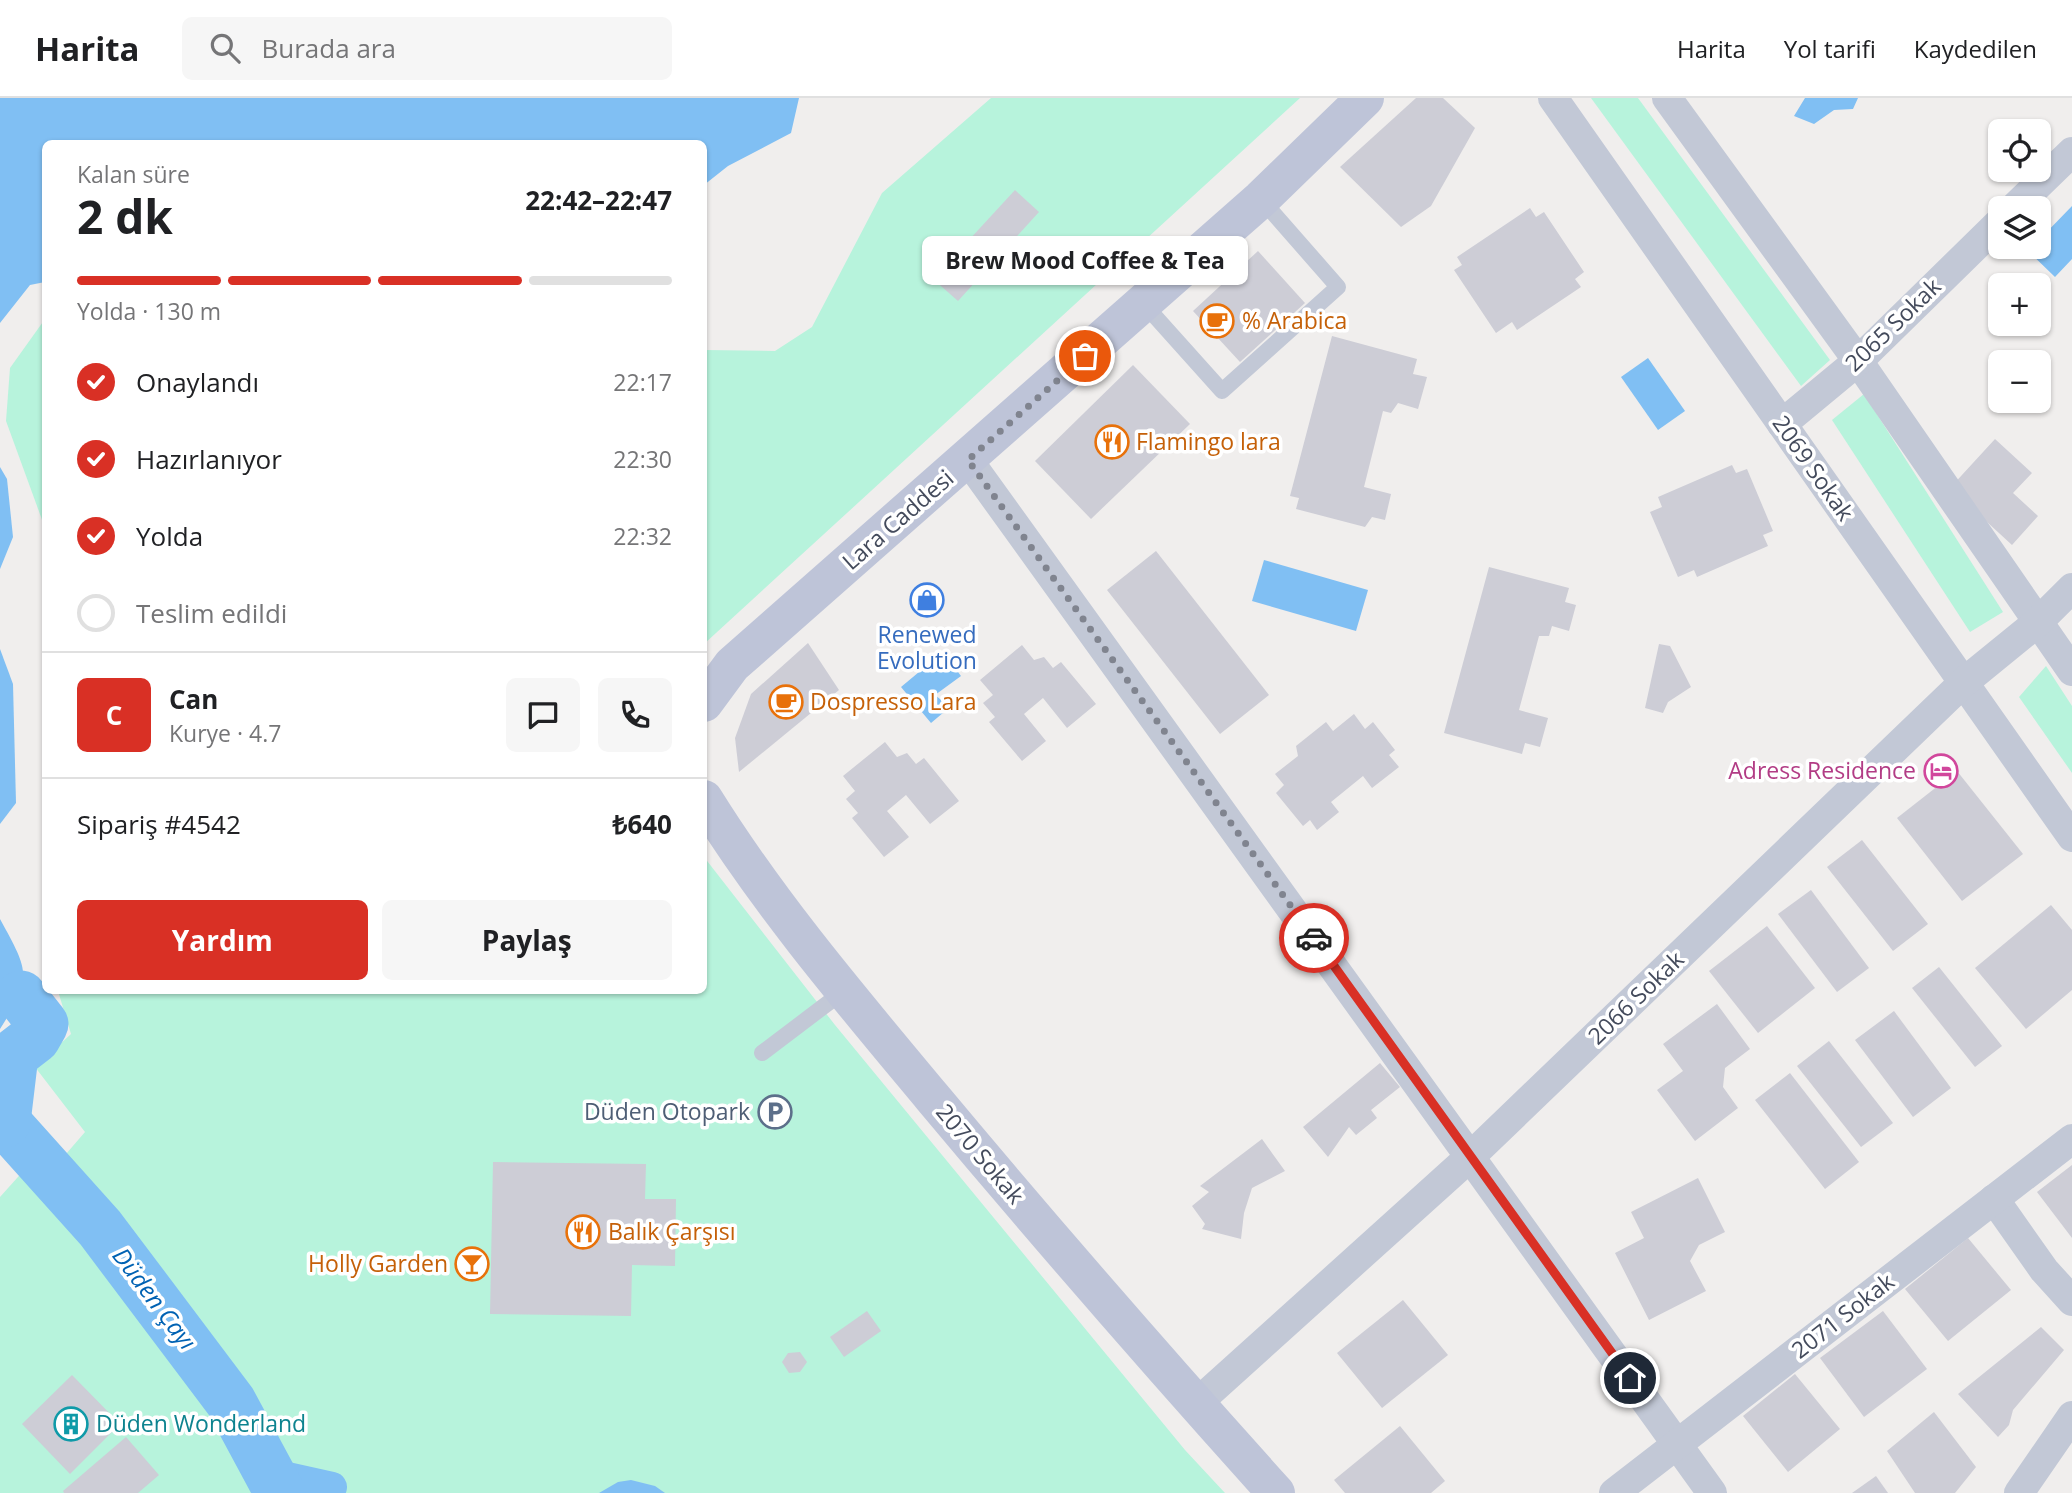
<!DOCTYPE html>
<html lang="tr">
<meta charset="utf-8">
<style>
body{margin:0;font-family:"Open Sans",sans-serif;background:#f6f6f6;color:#202124;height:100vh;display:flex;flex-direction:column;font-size:26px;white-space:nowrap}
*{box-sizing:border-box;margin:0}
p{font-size:23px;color:#757577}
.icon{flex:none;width:38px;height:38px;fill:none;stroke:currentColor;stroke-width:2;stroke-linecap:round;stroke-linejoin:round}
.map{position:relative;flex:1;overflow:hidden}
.drawer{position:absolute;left:42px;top:42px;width:665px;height:854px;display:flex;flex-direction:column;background:#fff;border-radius:10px;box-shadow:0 2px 5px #0004}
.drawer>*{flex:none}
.fabs{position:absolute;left:1988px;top:21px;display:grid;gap:14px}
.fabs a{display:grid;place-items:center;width:63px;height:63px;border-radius:10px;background:#fff;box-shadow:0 2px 5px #0004;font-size:35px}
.pin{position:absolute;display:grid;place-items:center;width:60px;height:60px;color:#fff;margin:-30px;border:4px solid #fff;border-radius:50%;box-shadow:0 2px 7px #0007}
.courier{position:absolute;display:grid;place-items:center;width:70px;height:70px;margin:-35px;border:5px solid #d93025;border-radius:50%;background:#fff;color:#222;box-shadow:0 2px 9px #0007}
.bubble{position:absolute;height:49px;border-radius:10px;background:#fff;box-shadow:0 2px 5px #0004;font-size:23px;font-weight:700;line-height:49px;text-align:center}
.overview em{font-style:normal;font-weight:700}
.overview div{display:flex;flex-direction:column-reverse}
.overview{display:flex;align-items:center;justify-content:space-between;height:119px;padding:0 35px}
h1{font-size:46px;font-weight:700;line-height:52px}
.bar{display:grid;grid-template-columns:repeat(4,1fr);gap:10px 7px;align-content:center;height:84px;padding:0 35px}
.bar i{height:9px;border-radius:5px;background:#e0e0e0}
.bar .current{background:#d93025}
.bar p{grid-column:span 4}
.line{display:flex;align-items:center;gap:18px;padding:0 35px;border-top:2px solid #e0e0e0}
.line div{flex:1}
.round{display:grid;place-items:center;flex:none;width:74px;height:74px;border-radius:10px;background:#f6f6f6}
ol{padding:0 35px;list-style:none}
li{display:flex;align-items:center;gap:21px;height:77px}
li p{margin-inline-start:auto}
li .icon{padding:7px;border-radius:50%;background:#d93025;color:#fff;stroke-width:4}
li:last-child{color:#757577}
li i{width:38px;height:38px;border:4px solid #e0e0e0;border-radius:50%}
.primary-button{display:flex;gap:14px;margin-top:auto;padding:14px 35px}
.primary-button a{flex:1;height:80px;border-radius:10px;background:#d93025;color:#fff;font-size:28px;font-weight:700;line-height:80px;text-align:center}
.primary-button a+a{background:#f6f6f6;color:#202124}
header{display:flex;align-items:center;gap:42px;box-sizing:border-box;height:98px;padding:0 35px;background:#fff;border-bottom:2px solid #e0e0e0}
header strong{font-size:33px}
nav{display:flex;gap:38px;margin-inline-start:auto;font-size:24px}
.search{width:490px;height:63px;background:#f6f6f6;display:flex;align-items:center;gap:18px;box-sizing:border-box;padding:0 24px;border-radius:10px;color:#757577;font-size:26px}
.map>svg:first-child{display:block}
</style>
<header>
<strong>Harita</strong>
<div class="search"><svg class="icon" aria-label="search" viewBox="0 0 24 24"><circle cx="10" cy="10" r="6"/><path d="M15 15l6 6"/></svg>Burada ara</div>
<nav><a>Harita</a><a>Yol tarifi</a><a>Kaydedilen</a></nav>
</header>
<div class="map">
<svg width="2072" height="1395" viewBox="0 0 2072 1395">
<rect width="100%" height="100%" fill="#f0eeed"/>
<g fill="#b7f3dc">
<polygon points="991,0 1300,0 704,546 704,252 775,253 812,229 882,95"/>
<polygon points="1591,0 1638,0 1830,262 1801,288"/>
<polygon points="45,221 45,430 6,323 10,270"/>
<polygon points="1864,296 2003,514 1970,534 1832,322"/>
<polygon points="2046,568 2072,608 2072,675 2019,599"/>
<polygon points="704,759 835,927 1185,1352 1225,1395 0,1395 0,1099 35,1060 66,1056 85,1034 35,969 71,936 58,893 704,892"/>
</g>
<g fill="#80bff3">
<polygon points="0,0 799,0 791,35 728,68 704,87 704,46 46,46 45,184 30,187 0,225"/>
<polygon points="1805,0 1858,0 1853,11 1834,12 1814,26 1794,18"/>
<polygon points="2072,108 2072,161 2055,179 2028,153 2039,149 2039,142"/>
<polygon points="1648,260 1685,313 1658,332 1621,279"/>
<polygon points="0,369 7,381 13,439 0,471"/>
<polygon points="1264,462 1368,492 1356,533 1252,503"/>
<polygon points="0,551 13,586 16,705 0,726"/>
<polygon points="943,554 961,578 935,597 950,609 931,625 901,589"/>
<path d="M 0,821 C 29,874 33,879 0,931 Z"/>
<polygon points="631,1382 655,1388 665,1395 599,1395 618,1384"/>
</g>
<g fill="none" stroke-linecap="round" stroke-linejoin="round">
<polyline stroke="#80bff3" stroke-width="30" points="269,1375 332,1389"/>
<g stroke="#80bff3" stroke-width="51">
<polyline points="0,1022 5,1024 100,1130 231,1304 280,1395"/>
<polyline points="5,1024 13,957 35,940 43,926 21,898"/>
</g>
</g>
<g fill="#cdcdd6">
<polygon points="1416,0 1443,0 1475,30 1431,108 1401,129 1340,69"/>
<polygon points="1015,92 1039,114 958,203 933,181"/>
<polygon points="1530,110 1536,119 1544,114 1584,174 1575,181 1581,189 1517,232 1512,224 1496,235 1454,172 1462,167 1457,159"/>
<polygon points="1258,153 1305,205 1240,264 1193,213"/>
<polygon points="1332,238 1417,261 1413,276 1427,279 1418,311 1398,305 1391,315 1383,313 1364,389 1391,396 1385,422 1372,419 1365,429 1296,411 1299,400 1290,398"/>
<polygon points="1133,267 1190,326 1091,421 1035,363"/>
<polygon points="1995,341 2032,375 2013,395 2038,418 2012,447 1950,390"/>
<polygon points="1732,367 1736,375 1747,371 1773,433 1763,437 1768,448 1697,479 1694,472 1678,479 1650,414 1662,409 1658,399"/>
<polygon points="1156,453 1269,597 1220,636 1107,492"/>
<polygon points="1489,469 1569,490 1565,504 1576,507 1569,533 1552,528 1549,538 1539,538 1519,612 1548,620 1540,649 1525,645 1522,656 1444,635"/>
<polygon points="808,545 839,592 739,674 735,640 751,596"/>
<polygon points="1659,546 1670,548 1691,589 1668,604 1663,615 1645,610"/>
<polygon points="1022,547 1034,562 1044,559 1053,570 1061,564 1096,606 1067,630 1043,600 1024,616 1046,643 1022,663 989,624 995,619 983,605 993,597 980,582"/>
<polygon points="1354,616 1365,631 1373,624 1395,652 1389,657 1399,669 1372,690 1363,678 1331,704 1339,714 1317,732 1310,722 1303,728 1276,695 1284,687 1275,676 1298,658 1296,648 1326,624 1333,633"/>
<polygon points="885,644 897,659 907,655 916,666 924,660 959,703 930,726 906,697 887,713 909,739 884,759 852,720 858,715 846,701 855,693 843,678"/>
<polygon points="1957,673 2023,756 1962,803 1897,720"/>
<polygon points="1862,742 1928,826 1893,853 1827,769"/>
<polygon points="1811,792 1869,870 1837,894 1778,816"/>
<polygon points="2051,807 2072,832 2072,892 2026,931 1975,870"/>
<polygon points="1767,828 1815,890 1758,935 1709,873"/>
<polygon points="1939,869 2002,948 1975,969 1912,890"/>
<polygon points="1717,906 1750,951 1725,970 1723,989 1738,1010 1695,1043 1657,992 1683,973 1663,946"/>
<polygon points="1894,913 1951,990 1913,1019 1855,942"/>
<polygon points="1829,943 1893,1025 1861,1049 1797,968"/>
<polygon points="1380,965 1400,989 1371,1012 1377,1020 1356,1037 1349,1029 1328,1059 1303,1029"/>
<polygon points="1790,975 1859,1064 1825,1091 1755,1002"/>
<polygon points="1262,1041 1285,1073 1252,1090 1244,1115 1241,1141 1202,1131 1205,1126 1192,1108 1209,1094 1200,1088"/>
<polygon points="493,1064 646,1066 645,1101 676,1101 675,1168 632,1167 631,1218 490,1216"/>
<polygon points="2072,1067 2072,1140 2037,1094"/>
<polygon points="1698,1080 1725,1134 1699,1147 1690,1163 1706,1193 1649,1222 1615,1155 1644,1140 1631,1114"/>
<polygon points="1968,1140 2011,1192 1948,1243 1905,1191"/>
<polygon points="1403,1202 1448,1257 1382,1310 1337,1255"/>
<polygon points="867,1213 881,1233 844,1259 830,1239"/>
<polygon points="1883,1213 1927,1271 1864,1319 1820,1260"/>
<polygon points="2041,1229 2064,1252 2013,1312 2009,1327 1998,1339 1958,1296"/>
<polygon points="800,1254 807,1264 800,1274 789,1275 782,1264 788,1255"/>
<polygon points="1795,1276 1840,1331 1788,1374 1743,1318"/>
<polygon points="72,1277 120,1326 70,1376 22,1326"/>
<polygon points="1934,1314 1976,1369 1955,1395 1915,1395 1887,1353"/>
<polygon points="1400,1328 1445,1383 1431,1395 1345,1395 1334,1382"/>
<polygon points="126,1339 159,1377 138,1395 64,1395 63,1393"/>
<polygon points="1876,1378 1888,1395 1852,1395"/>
</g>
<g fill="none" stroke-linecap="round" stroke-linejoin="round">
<g stroke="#c2c8d6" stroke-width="16">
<polyline points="1144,206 1222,293 1338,189 1261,101"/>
<polyline points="762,955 844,893"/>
</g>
<g stroke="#c2c8d6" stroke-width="30">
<polyline points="1553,0 2072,739"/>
<polyline points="1667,0 1858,263 2072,573"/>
<polyline points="2014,110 2072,54"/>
<polyline points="1782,326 1858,263 2000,124"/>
<polyline points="968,362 1712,1395"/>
<polyline points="1994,1101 2044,1172 2072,1203"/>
<polyline points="1196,1306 1471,1058 1963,585 2038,524 2072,490"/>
<polyline points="1614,1395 2072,1041"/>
<polyline points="2019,1395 2072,1318"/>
</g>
<g stroke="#bec4d8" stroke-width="38">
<polyline points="704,605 732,567 1261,101 1365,0"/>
<path d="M 704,701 C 770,807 852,903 932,999 C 1044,1133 1159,1265 1276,1395"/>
</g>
</g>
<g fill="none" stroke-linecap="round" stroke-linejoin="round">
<polyline stroke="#80848f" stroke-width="7" stroke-dasharray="0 12.6" points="1085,258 968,362 1314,840"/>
<polyline stroke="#d93025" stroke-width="9" points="1314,840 1630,1280"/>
</g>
<defs>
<symbol id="cafe-ring" viewBox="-11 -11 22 22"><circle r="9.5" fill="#fff" stroke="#e8710a" stroke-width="1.5"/><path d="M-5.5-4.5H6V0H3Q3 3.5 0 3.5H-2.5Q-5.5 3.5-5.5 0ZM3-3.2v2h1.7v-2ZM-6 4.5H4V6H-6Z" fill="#e8710a"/></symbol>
<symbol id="restaurant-ring" viewBox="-11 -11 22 22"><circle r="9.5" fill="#fff" stroke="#e8710a" stroke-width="1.5"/><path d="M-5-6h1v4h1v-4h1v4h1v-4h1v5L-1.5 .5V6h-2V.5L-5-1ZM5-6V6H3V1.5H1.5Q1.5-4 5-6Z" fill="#e8710a"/></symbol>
<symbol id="shop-ring" viewBox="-11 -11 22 22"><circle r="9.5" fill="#fff" stroke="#3f7fe0" stroke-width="1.5"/><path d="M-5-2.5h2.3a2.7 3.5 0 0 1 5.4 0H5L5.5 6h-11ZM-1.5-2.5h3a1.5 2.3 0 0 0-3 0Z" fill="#3f7fe0"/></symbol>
<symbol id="hotel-ring" viewBox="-11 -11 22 22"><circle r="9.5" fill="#fff" stroke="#d1479c" stroke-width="1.5"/><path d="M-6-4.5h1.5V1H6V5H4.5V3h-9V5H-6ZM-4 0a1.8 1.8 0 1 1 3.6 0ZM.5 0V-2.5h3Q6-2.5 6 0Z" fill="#d1479c"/></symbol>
<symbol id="parking-ring" viewBox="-11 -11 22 22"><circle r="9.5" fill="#fff" stroke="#5c6f8a" stroke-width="1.5"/><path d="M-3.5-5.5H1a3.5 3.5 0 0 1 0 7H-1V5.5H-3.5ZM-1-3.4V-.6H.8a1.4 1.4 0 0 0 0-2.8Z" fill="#5c6f8a"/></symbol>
<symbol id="bar-ring" viewBox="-11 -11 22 22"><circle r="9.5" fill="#fff" stroke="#e8710a" stroke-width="1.5"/><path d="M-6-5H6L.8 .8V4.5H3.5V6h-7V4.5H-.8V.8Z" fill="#e8710a"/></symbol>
<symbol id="building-ring" viewBox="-11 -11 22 22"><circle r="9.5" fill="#fff" stroke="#0f9aa8" stroke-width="1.5"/><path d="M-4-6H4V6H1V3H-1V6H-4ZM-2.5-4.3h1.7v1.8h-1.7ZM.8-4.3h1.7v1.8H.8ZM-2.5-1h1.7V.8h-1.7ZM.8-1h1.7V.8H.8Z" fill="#0f9aa8"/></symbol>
</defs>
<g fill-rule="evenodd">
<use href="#cafe-ring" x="1198" y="204" width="38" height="38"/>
<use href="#restaurant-ring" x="1093" y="325" width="38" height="38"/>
<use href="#shop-ring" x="908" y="483" width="38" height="38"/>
<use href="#cafe-ring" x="767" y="585" width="38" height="38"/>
<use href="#hotel-ring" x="1922" y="654" width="38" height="38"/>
<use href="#parking-ring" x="756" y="995" width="38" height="38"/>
<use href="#restaurant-ring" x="564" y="1115" width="38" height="38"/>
<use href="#bar-ring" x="453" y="1147" width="38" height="38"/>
<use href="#building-ring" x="52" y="1307" width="38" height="38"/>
</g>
<g text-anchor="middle" stroke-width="7" stroke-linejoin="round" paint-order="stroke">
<g font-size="23" fill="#c56008" stroke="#fff" text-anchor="start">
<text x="1242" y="231">% Arabica</text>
<text x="1136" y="352">Flamingo lara</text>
<text x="810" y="612">Dospresso Lara</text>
<text x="608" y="1142">Balık Çarşısı</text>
<text x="448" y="1174" text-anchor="end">Holly Garden</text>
</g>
<g font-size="23" fill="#444b5c" stroke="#fff">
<text transform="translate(1893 227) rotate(-44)" y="8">2065 Sokak</text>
<text transform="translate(1813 370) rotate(55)" y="8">2069 Sokak</text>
<text transform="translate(898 422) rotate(-41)" y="8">Lara Caddesi</text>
<text transform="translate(1636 900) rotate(-44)" y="8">2066 Sokak</text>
<text transform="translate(980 1056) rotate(50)" y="8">2070 Sokak</text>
<text transform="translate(1843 1218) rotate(-38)" y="8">2071 Sokak</text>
</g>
<g font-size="23" fill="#366cbe" stroke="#fff">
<text x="927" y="545">Renewed<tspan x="927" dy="26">Evolution</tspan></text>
</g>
<g font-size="23" fill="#b23c85" stroke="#fff" text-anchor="end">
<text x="1916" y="681">Adress Residence</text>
</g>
<g font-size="23" fill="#4e5e75" stroke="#fff" text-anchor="end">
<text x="750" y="1022">Düden Otopark</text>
</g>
<g font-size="23" fill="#0d838f" stroke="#fff" text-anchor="start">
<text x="96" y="1334">Düden Wonderland</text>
</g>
<g font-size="24" font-style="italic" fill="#0062b3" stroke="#fff">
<text transform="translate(154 1201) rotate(53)" y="8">Düden Çayı</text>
</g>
</g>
</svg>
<div class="fabs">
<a><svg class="icon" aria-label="locate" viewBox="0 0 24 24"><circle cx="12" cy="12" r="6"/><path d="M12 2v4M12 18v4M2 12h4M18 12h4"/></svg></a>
<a><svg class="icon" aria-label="layers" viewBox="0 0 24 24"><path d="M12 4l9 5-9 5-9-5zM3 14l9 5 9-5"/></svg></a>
<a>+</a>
<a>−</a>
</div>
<div class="pin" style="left:1085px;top:258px;background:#ea580c"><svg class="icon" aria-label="bag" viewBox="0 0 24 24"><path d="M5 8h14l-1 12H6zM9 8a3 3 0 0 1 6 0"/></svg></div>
<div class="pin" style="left:1630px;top:1280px;background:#1f2937"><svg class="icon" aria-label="home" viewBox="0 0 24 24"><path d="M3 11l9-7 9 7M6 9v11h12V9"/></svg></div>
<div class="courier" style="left:1314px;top:840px"><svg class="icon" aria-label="car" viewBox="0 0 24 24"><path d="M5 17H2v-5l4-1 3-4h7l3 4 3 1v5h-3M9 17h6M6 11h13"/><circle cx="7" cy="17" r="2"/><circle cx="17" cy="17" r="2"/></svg></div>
<div class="bubble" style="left:922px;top:138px;width:326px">Brew Mood Coffee &amp; Tea</div>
<section class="drawer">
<div class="overview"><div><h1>2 dk</h1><p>Kalan süre</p></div><em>22:42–22:47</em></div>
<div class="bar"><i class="current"></i><i class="current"></i><i class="current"></i><i></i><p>Yolda · 130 m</p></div>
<ol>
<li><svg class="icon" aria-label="check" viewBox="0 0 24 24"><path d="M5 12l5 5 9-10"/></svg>Onaylandı<p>22:17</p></li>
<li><svg class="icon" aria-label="check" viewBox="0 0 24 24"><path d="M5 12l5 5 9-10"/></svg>Hazırlanıyor<p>22:30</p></li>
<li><svg class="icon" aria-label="check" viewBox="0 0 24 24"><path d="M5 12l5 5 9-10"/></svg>Yolda<p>22:32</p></li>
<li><i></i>Teslim edildi</li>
</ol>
<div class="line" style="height:126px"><b class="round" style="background:#d93025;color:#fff">C</b><div><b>Can</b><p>Kurye · 4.7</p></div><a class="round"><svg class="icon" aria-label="chat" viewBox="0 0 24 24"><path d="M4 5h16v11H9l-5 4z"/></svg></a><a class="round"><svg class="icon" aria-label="phone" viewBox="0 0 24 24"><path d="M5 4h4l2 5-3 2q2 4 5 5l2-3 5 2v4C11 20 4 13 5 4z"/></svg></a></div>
<div class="line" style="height:91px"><div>Sipariş #4542</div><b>₺640</b></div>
<div class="primary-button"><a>Yardım</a><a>Paylaş</a></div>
</section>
</div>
